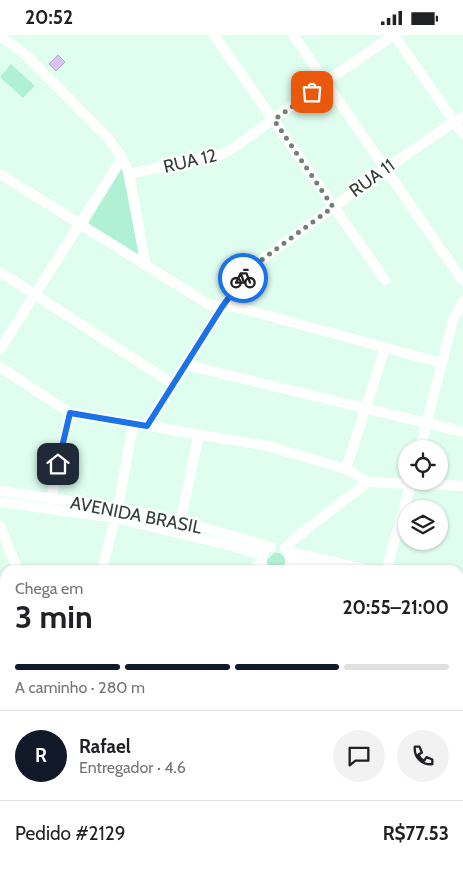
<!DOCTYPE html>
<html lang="pt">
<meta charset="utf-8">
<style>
body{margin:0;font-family:Cabin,sans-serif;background:#f2f2f2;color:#202124;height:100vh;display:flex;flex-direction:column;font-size:19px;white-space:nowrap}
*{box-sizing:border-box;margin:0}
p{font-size:16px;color:#757577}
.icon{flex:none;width:28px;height:28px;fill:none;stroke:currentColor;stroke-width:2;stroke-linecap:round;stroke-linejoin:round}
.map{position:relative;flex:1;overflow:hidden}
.details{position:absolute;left:0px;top:530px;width:464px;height:311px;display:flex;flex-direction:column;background:#fff;border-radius:15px 15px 0 0;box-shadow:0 1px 4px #0004}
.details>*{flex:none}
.fabs{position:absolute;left:398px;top:405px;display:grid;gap:10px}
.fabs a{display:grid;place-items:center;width:50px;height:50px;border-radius:50%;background:#fff;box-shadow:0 1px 4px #0004;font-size:25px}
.pin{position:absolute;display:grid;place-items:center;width:42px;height:42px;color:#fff;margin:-21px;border-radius:10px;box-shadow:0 2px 8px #0006}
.courier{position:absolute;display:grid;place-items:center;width:50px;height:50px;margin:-25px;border:4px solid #1a73e8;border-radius:50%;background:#fff;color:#222;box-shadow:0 1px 6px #0007}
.summary em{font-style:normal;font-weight:700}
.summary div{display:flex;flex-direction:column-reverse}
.summary{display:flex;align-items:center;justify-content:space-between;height:85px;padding:0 15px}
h1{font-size:32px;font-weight:700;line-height:38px}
.bar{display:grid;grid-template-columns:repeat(4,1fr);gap:8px 5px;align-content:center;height:60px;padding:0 15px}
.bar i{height:6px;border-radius:4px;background:#e0e0e0}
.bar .active{background:#111827}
.bar p{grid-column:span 4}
.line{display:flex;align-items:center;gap:12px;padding:0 15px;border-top:1px solid #e0e0e0}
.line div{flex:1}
.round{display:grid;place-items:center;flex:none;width:52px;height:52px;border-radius:26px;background:#f2f2f2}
.status{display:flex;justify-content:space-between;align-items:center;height:35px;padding:0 25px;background:#fff;direction:ltr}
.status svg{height:14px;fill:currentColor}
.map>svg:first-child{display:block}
</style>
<div class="status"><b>20:52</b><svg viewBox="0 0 49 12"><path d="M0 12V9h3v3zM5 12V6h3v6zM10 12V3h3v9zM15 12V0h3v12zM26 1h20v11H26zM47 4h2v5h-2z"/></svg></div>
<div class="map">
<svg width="463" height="841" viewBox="0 0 463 841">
<rect width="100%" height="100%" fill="#e0fef0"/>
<g fill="#b0f0d4">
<polygon points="11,29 35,51 23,63 0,42"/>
<polygon points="122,133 139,221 88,189"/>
<path d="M 274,518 C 281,517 284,521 287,528 L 284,535 L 269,535 L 266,526 Z"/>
<polygon points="79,836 114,836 108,838 107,841 81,841"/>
</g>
<polygon fill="#d7c3fa" stroke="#b4aac9" points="58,20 65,27 56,36 49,29"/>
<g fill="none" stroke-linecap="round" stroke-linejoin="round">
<g stroke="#fff" stroke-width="10">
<polyline points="214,0 385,245"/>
<polyline points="293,0 463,246"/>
<polyline points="394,0 463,99"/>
<polyline points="0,1 25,19 108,103 122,123 129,139 146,231"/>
<polyline points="0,139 208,269 222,272 236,272 442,328"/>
<polyline points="129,139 222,119 232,114 325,47 394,0"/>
<polyline points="0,237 173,349"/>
<polyline points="0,314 122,123"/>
<polyline points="186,330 463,397"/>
<polyline points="0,332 70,378 268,411 346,434 368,447"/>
<polyline points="147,391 222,272 252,232 385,134 463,81"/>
<polyline points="420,414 453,285 463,266"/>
<polyline points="346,434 385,313"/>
<polyline points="0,456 118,473 198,491 271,512"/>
<polyline points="51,464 70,378"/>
<polyline points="0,467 115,483 236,512 262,520"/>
<polyline points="0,491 18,535"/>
<polyline points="179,492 199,400"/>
<polyline points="285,514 294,504 368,447 463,451"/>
<path d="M 285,514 C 291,520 293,528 287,535"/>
<polyline points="288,517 300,519 368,535"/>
<polyline points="291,526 327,535"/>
<polyline points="102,535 118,473 133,389"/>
<polyline points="251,535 262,528"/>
<path d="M 265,535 C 260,528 261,522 265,515"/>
<polyline points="386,535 412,446"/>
<polyline points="459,576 463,561"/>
<polyline points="0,668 5,667"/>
<polyline points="459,680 463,681"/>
<polyline points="0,771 5,773"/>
<polyline points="0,784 5,785"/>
<polyline points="459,792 463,793"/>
<polyline points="17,836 33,841"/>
<polyline points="63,836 68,841"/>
<polyline points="171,836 187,841"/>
<polyline points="215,836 231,841"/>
<polyline points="7,841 9,836"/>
<polyline points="55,841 55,836"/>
<polyline points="120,841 121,836"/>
<polyline points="304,841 305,836"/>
<polyline points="386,841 387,836"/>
</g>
</g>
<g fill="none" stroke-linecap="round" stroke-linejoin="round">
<polyline stroke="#6f827a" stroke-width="5" stroke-dasharray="0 9" points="243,243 252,232 333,172 274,85 312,57"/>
<polyline stroke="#1a73e8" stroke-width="6" points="58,429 70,378 147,391 222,272 243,243"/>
</g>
<g text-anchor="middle" stroke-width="5" stroke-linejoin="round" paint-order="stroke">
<g font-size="18" fill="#32403a" stroke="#fff">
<text transform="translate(190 126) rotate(-13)" y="6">RUA 12</text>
<text transform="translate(372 143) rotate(-36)" y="6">RUA 11</text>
<text transform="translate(136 480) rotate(11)" y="6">AVENIDA BRASIL</text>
</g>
</g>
</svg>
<div class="fabs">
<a><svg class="icon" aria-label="locate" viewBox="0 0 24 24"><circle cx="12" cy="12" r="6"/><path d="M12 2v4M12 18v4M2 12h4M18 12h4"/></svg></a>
<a><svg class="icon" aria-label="layers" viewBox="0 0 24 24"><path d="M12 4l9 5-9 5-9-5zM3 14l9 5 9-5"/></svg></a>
</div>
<div class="pin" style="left:312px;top:57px;background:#ea580c"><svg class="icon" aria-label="bag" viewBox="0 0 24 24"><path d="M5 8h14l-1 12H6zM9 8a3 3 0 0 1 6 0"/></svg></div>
<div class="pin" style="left:58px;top:429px;background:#1f2937"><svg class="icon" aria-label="home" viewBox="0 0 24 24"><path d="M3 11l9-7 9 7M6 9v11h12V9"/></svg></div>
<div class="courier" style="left:243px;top:243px"><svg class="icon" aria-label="bike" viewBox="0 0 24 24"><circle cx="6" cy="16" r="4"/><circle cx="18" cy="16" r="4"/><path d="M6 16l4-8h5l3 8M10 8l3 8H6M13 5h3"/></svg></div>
<section class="details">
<div class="summary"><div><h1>3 min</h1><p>Chega em</p></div><em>20:55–21:00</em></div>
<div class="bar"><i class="active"></i><i class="active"></i><i class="active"></i><i></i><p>A caminho · 280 m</p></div>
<div class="line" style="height:90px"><b class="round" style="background:#111827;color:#fff">R</b><div><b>Rafael</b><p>Entregador · 4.6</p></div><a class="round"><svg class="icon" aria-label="chat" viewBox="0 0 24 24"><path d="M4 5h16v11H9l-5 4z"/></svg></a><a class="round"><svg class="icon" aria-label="phone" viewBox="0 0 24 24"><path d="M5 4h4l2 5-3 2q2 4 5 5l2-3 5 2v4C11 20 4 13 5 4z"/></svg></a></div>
<div class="line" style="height:65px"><div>Pedido #2129</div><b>R$77.53</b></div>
</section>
</div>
